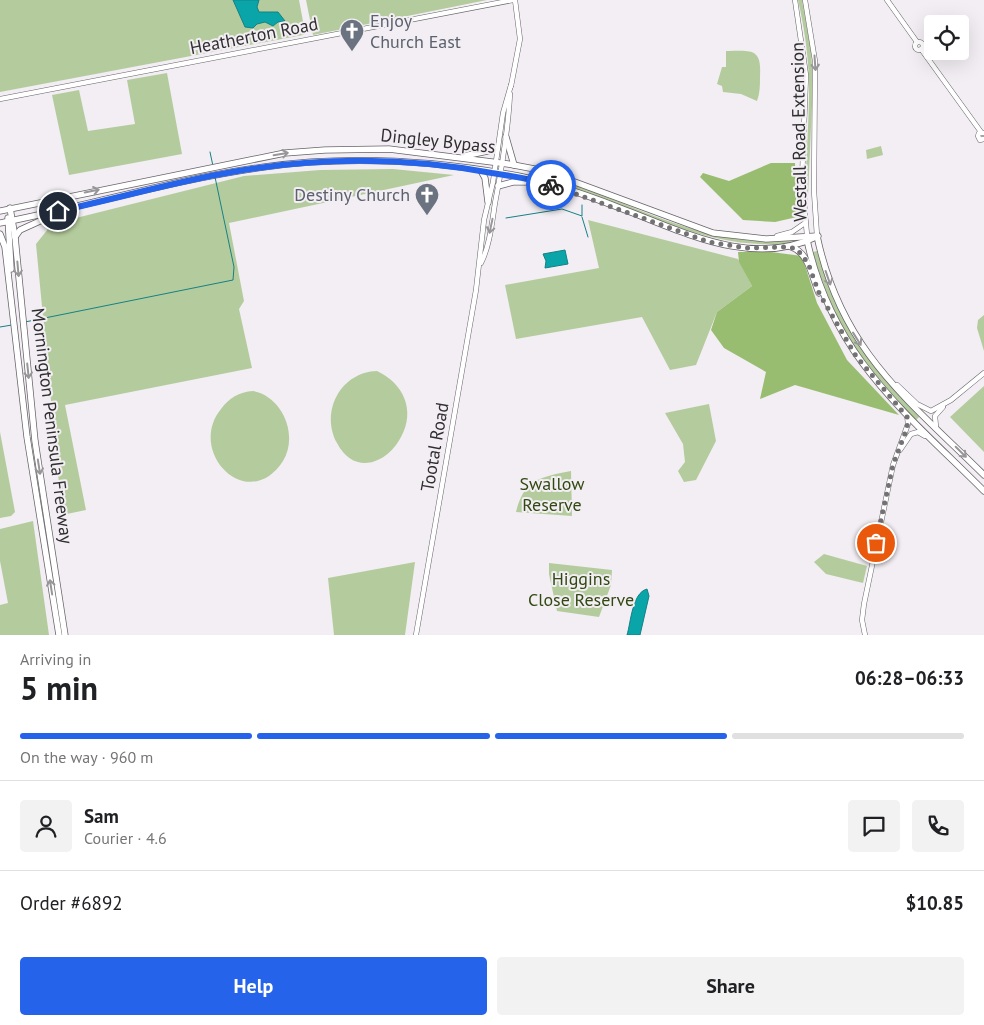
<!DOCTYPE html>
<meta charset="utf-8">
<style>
body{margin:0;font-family:"PT Sans",sans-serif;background:#f2f2f2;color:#202124;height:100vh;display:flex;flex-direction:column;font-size:19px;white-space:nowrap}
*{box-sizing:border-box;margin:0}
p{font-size:16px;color:#757577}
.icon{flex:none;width:28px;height:28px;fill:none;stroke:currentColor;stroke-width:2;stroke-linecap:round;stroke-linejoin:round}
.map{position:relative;height:635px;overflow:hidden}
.side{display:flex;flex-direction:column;background:#fff;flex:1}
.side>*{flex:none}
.buttons{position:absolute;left:924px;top:15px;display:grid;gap:10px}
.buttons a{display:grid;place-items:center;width:45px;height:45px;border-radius:5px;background:#fff;box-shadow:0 5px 20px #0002;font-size:25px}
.pin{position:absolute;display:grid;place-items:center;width:42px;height:42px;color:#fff;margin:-21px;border:2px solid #fff;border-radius:50%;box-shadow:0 1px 5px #0007}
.courier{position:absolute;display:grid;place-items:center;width:50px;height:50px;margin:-25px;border:4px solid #2563eb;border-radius:50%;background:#fff;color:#222;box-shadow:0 1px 6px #0007}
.overview em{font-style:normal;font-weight:600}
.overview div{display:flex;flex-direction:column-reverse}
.overview{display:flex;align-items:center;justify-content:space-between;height:85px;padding:0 20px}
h1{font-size:32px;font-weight:600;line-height:38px}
.bar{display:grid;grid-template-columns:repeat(4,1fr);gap:8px 5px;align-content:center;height:60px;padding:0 20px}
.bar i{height:6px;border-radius:4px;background:#e0e0e0}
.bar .current{background:#2563eb}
.bar p{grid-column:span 4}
.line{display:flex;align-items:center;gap:12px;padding:0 20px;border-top:1px solid #e0e0e0}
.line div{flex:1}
.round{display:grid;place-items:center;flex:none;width:52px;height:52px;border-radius:5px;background:#f2f2f2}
.cta{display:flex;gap:10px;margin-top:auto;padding:10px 20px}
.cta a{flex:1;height:58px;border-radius:5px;background:#2563eb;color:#fff;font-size:20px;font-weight:600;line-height:58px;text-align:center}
.cta a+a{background:#f2f2f2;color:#202124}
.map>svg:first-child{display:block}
</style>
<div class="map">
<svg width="984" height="635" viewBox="0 0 984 635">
<rect width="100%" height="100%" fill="#f2eef3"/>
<g fill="#b4cc9d">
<polygon points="0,0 299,0 305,32 303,35 0,92"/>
<polygon points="306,0 487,0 313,35"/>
<path d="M 798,0 L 802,0 L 811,51 L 813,81 L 807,219 C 803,172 810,127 809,80 C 808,53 804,26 798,0 Z"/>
<path d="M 726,51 C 751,51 762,47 760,77 C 760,85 760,93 757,101 L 741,94 L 723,92 L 722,86 L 717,84 L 722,67 L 726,67 Z"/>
<polygon points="167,73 182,154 69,175 52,95 79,90 88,131 135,124 127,80"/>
<polygon points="881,146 883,155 867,159 866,150"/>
<polygon points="393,169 454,175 229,223 244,301 239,309 252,368 65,405 86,510 62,515 36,244 52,224 244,176 320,170"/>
<path d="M 567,182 C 642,208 717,252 798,239 L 799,242 C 721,254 653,216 582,192 L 566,184 Z"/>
<polygon points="588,220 738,259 752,286 717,312 696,365 670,370 642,317 516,339 505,285 599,268"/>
<path d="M 817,251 C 839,324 867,361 921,415 L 916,420 C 865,370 832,321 813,252 Z"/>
<polygon points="984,289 984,351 977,328 978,320 984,315"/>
<path d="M 377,371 C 403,383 416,410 401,437 C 387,464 354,476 337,443 C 320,411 341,372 377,371 Z"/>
<polygon points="984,386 984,452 950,417"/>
<path d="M 253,391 C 282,396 299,435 283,461 C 248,515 186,452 221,409 C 229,398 239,392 253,391 Z"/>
<polygon points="709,404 716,441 696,480 684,482 678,471 685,462 683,444 665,413"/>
<polygon points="0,432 15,512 11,516 0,518"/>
<path d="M 571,471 L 572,516 L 516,512 C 524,479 541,477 571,471 Z"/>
<polygon points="33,521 49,635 0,635 0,605 8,603 0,561 0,529"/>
<polygon points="824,554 867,566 863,583 826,574 814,562"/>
<polygon points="415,562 405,635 334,635 328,578"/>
<polygon points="549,563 612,570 611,585 599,617 557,611 549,574"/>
</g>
<g fill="#98bd70">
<polygon points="771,163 795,163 797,217 775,222 743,220 700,177 703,173 729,181"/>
<polygon points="738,252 771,252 802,256 817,303 847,360 899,415 795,385 760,399 766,372 724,348 711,330 717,312 752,286 739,262"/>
</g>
<g fill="#09a5a9" stroke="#158185">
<polygon points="233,0 259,0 257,7 259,12 278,12 285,21 278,22 273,26 265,22 257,24 253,28 245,27"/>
<polygon points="565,250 568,264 545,268 546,261 543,254"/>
<path d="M 647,589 L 649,596 L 640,635 L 627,635 C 631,622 632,593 647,589 Z"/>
</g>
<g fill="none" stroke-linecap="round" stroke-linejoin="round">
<g stroke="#158185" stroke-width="1">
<polyline points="210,152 213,166"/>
<polyline points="582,217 588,237"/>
<polyline points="506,218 562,209 582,216 582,205"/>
<polyline points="25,322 233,280 234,267 215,177"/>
<polyline points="0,327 12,325"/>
</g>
<defs>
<g id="major">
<polyline points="795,0 806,75 802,180 807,235"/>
<polyline points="805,0 815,61 814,191 817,236"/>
<polyline points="887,0 917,42"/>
<circle cx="919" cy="46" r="4"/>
<polyline points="921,49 981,132"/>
<polyline points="511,86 520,39 515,0"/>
<polyline points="0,99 513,0"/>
<polyline points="984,133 979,133 978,136 980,140 984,139"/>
<polyline points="777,236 792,232 805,223"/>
<path d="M 481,263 C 490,245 492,222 495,203 C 502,167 508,130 510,94"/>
<polyline points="897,385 917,404 931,411 951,400 984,373"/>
<polyline points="936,427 935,416 943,407"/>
<polyline points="900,450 911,434 918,432 925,436"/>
<polyline points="416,635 476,290 484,220 493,182 503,113 511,85"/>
<polyline points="865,635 862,620 864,604 893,465 908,424 907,415"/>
</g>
<g id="highway">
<polyline points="506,137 514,165"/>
<polyline points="464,156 497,149"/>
<polyline points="481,171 485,178 488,202"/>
<polyline points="498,186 513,182 531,182"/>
<polyline points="10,208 15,237 35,441 65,635"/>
<path d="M 0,211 L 285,153 L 325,150 L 389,149 L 508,164 L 545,171 L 713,233 L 766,239 L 817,236 C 841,350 906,398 984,475"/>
<polyline points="8,218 11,269"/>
<path d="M 0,223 C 88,206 175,179 264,167 C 344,156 427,160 507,174 C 545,180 584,194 620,208 C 682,231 752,269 818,236"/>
<polyline points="0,234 5,247 27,437 59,635"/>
<polyline points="15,237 20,230 51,216"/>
<path d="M 807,240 C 832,356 904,411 984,491"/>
<path d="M 791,247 C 809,252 812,278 819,293"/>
</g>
</defs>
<use href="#major" stroke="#676368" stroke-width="5.5"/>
<use href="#highway" stroke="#676368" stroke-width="7"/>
<use href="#major" stroke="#fff" stroke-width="4.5"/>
<use href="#highway" stroke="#fff" stroke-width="5.5"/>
</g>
<defs><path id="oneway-shaft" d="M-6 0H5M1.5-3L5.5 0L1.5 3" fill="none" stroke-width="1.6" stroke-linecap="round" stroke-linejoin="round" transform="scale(1.25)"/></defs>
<g stroke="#989698">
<use href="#oneway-shaft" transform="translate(815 63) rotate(86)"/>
<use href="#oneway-shaft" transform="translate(281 154) rotate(-9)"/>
<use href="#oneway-shaft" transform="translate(92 191) rotate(-12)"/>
<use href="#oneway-shaft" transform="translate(491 226) rotate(102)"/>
<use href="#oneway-shaft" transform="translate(18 269) rotate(85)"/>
<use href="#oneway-shaft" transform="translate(828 278) rotate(71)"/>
<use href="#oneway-shaft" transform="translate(857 339) rotate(58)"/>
<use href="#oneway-shaft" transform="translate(28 371) rotate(84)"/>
<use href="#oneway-shaft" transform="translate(961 452) rotate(45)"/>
<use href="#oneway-shaft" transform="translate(39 467) rotate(81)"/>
<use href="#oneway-shaft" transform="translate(51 587) rotate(-99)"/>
</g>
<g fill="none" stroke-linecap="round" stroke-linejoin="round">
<polyline stroke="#747174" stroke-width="5" stroke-dasharray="0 9" points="551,185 709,242 746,248 788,247 797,249 808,263 819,293 856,356 908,418 907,428 893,465 876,543"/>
<path stroke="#2563eb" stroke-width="6" d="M 58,211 C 116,199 173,182 232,172 C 318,157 406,157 492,173 C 512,176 532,179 551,185"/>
</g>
<defs>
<symbol id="church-pin" viewBox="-11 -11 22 30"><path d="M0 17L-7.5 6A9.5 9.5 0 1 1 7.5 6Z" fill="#6b7280" stroke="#f2eef3"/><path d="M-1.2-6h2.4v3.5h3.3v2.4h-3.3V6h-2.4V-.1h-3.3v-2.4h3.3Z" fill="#fff"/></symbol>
</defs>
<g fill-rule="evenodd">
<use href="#church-pin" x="338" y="17" width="28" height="38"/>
<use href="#church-pin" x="413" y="181" width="28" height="38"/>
</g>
<g text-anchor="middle" stroke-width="4" stroke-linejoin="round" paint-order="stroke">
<g font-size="18" fill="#5b616d" stroke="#f2eef3" text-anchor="start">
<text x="370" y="27">Enjoy<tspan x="370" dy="21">Church East</tspan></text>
<text x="410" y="201" text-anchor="end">Destiny Church</text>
</g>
<g font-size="18" fill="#302e30" stroke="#f2eef3">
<text transform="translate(254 36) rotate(-11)" y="6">Heatherton Road</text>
<text transform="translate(799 132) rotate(-91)" y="6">Westall Road Extension</text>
<text transform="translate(438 141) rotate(6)" y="6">Dingley Bypass</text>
<text transform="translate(52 426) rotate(83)" y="6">Mornington Peninsula Freeway</text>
<text transform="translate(435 447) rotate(-80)" y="6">Tootal Road</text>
</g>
<g font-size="18" fill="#314811" stroke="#f2eef3">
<text x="552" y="490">Swallow<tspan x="552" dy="21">Reserve</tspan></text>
<text x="581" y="585">Higgins<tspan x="581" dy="21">Close Reserve</tspan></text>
</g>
</g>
</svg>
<div class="buttons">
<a><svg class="icon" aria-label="locate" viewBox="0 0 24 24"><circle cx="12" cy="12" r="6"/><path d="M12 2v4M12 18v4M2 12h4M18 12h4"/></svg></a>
</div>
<div class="pin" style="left:876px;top:543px;background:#ea580c"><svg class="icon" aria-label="bag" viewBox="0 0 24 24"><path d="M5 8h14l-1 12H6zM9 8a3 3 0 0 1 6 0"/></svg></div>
<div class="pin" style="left:58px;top:211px;background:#1f2937"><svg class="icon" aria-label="home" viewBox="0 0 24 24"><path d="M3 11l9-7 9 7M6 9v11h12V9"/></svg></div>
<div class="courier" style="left:551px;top:185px"><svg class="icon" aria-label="bike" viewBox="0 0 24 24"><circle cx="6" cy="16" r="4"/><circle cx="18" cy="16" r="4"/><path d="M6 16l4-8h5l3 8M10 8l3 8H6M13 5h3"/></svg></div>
</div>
<section class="side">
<div class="overview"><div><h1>5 min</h1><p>Arriving in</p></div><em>06:28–06:33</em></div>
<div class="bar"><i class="current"></i><i class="current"></i><i class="current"></i><i></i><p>On the way · 960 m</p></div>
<div class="line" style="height:90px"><a class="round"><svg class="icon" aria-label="person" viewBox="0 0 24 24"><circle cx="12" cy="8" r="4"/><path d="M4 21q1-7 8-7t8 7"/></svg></a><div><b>Sam</b><p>Courier · 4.6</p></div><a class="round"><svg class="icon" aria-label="chat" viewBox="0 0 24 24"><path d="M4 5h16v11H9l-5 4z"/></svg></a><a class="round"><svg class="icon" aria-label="phone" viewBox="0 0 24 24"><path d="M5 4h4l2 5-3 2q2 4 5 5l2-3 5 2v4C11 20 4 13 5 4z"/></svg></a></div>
<div class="line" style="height:65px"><div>Order #6892</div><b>$10.85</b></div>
<div class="cta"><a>Help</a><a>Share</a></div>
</section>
